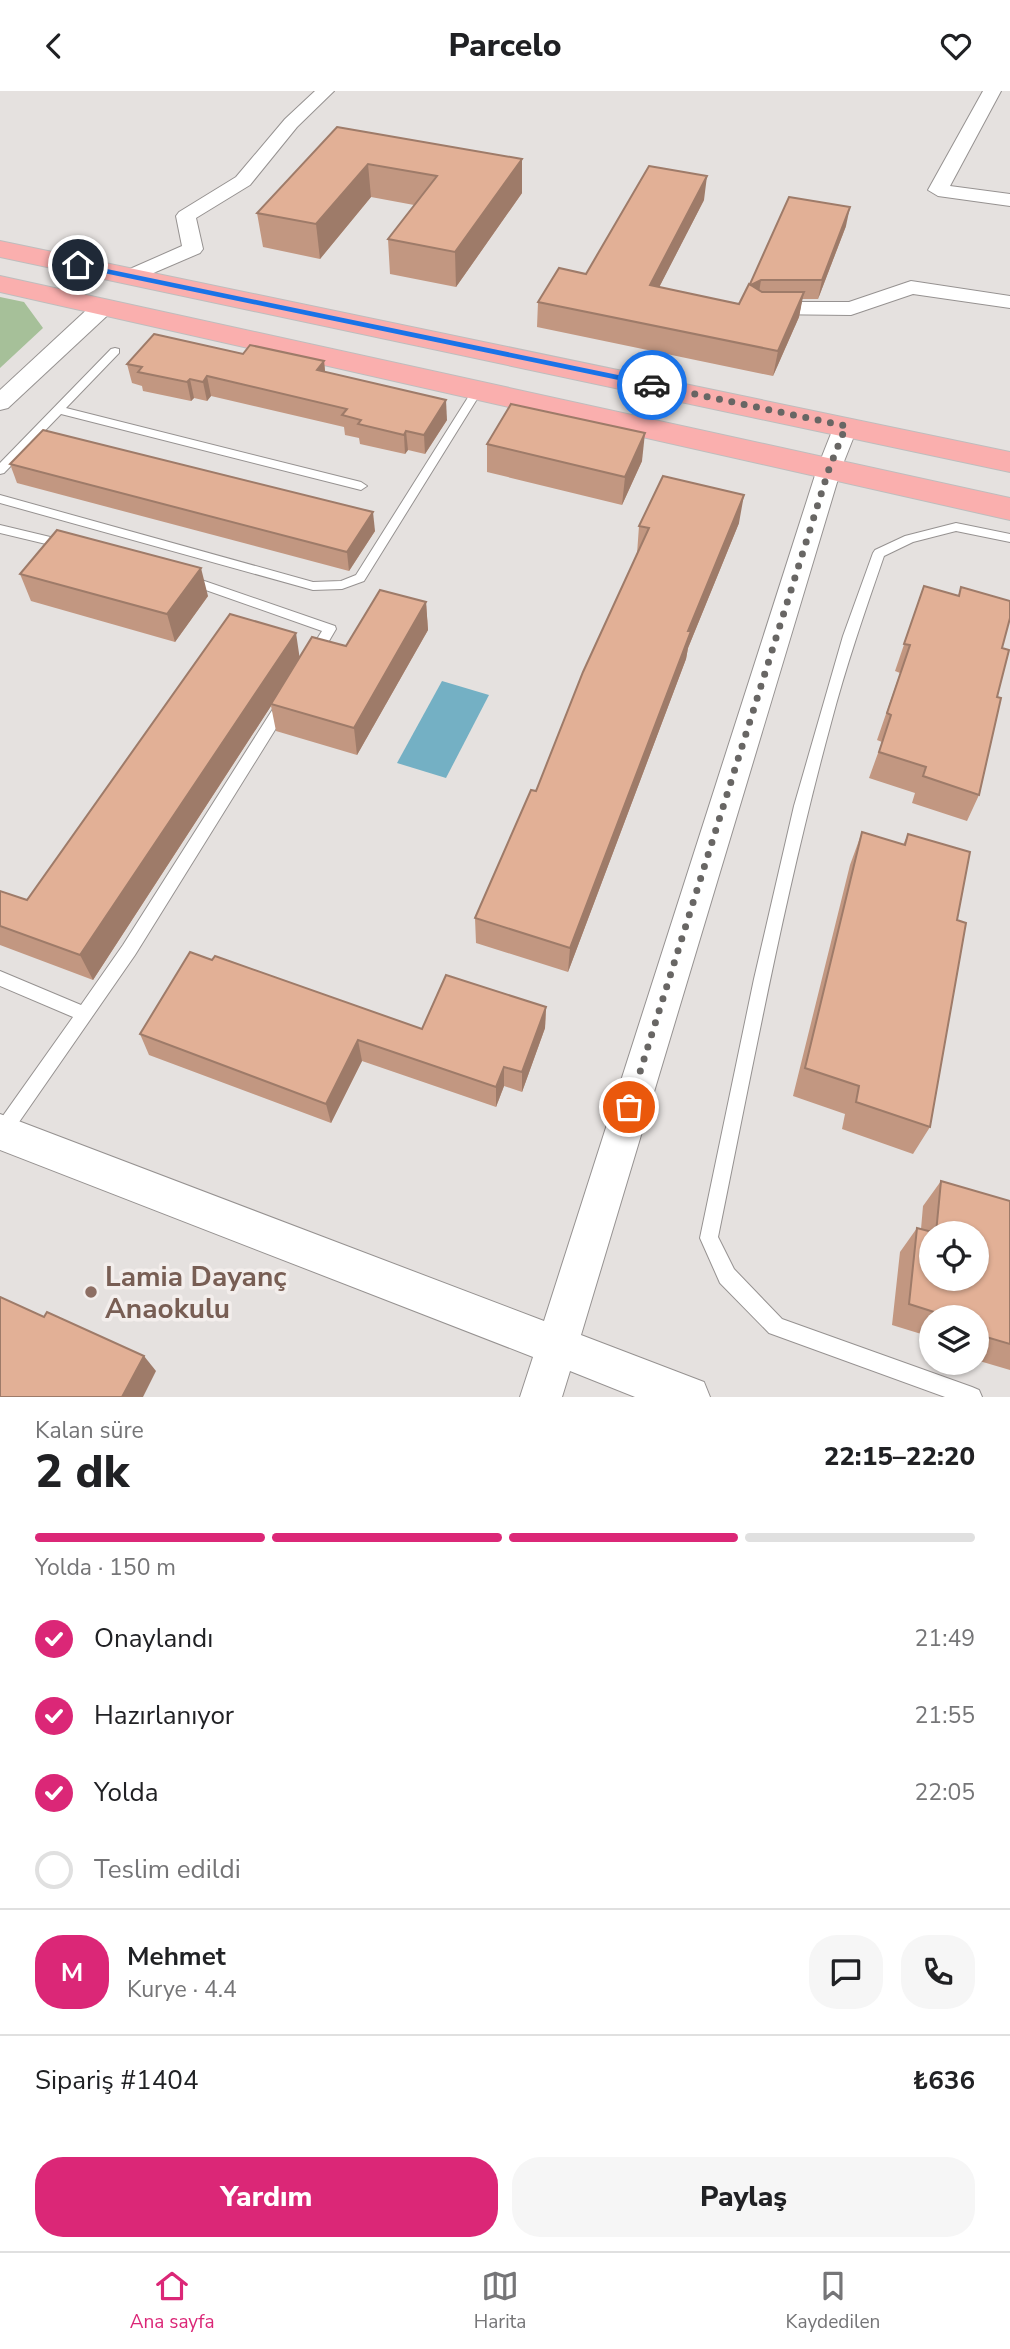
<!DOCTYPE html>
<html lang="tr">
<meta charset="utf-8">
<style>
body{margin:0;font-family:"Nunito Sans",sans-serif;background:#f6f6f6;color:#202124;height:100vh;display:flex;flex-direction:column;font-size:26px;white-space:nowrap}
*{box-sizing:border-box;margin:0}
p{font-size:23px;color:#757577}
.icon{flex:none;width:38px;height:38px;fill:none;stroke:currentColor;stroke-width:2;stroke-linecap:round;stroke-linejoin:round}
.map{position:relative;height:1306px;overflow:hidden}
.details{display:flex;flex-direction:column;background:#fff;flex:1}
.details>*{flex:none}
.tools{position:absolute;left:919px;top:1130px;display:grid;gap:14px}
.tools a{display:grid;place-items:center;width:70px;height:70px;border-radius:50%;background:#fff;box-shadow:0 2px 5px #0004;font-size:35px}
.pin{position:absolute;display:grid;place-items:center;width:60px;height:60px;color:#fff;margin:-30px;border:4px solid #fff;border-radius:50%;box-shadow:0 2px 7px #0007}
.courier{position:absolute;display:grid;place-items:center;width:70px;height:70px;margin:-35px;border:5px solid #1a73e8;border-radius:50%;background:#fff;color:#222;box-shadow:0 2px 9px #0007}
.overview em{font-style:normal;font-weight:800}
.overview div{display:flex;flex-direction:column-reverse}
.overview{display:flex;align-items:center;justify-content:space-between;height:119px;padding:0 35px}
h1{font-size:46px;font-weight:800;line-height:52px}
.bar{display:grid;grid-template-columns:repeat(4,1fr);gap:10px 7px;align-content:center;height:84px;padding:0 35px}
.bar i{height:9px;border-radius:5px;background:#e0e0e0}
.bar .current{background:#db2777}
.bar p{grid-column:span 4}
.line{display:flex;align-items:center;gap:18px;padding:0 35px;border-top:2px solid #e0e0e0}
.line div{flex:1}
.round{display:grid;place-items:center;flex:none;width:74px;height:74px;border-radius:28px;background:#f6f6f6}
ol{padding:0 35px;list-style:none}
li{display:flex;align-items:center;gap:21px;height:77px}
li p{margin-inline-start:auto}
li .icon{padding:7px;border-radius:50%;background:#db2777;color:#fff;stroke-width:4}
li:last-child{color:#757577}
li i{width:38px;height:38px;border:4px solid #e0e0e0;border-radius:50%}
.action{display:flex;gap:14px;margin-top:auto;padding:14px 35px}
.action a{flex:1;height:80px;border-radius:28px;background:#db2777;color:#fff;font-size:28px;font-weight:800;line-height:80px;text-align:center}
.action a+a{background:#f6f6f6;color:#202124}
header{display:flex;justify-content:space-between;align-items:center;height:91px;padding:0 35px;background:#fff;font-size:32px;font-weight:800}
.tabs{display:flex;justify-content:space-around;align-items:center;height:98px;border-top:2px solid #e0e0e0;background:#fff;font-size:19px;color:#757577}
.tabs a{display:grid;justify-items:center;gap:4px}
.tabs .current{color:#db2777}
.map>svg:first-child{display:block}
</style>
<header><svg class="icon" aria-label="back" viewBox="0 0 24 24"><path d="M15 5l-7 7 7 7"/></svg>Parcelo<svg class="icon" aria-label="heart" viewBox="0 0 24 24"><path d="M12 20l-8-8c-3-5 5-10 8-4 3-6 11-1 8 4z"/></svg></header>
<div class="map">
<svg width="1010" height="1306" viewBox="0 0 1010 1306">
<rect width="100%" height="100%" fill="#e5e1df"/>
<polygon fill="#a6c099" points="0,206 24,211 43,237 0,277"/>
<polygon fill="#74b0c4" points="442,590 489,604 446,687 397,672"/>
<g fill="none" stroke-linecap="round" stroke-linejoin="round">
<defs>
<g id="service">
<polygon points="115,257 119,258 119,262 66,317 361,391 367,395 361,399 61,323 4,382 0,383 0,372 111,258"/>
<polygon points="477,297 482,300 364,490 342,498 313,499 0,412 0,404 313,491 341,490 356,484 472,300"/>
<path d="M 956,432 L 1010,443 L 1010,451 L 956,440 L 913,451 L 884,465 C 865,520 846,575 831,632 C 785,801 753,974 718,1146 L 734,1178 L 782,1228 L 972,1296 L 979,1299 L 982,1306 L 945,1306 L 769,1242 L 720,1192 L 700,1147 L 754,888 L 794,715 L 843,545 L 873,462 L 875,459 L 905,445 Z"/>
<polygon points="0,434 67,450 73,454 67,458 0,442"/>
<polygon points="187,484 335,535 336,538 319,567 309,567 307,564 322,540 183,491 181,488 183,485"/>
<polygon points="283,609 290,614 288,618 135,864 8,1047 0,1049 0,1029 73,926 0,895 0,880 81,914 123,854 278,610"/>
</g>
<g id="minor">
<polygon points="315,0 334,0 297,36 250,94 196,127 203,158 200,162 137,189 123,189 119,185 123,181 182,155 176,125 179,121 236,86 285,28"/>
<polygon points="983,0 1001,0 950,95 1010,103 1010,115 938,105 928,99"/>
<polygon points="911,190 1010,205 1010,217 913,203 851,224 762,223 751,217 762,211 849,211"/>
<polygon points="102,211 113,217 110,222 8,317 0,319 0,299 94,212"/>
<polygon points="846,328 854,330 858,335 841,378 581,1244 704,1291 710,1306 635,1306 570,1280 562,1306 520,1306 533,1266 0,1059 0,1023 544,1230 817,378 834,335 838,330"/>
</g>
<g id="primary">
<polygon points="0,150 1010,361 1010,381 0,166"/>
<polygon points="0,185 1010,407 1010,429 0,201"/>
</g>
</defs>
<use href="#service" stroke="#969291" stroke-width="2"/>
<use href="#minor" stroke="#969291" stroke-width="2"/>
<use href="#primary" stroke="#bebdbd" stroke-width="2"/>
<use href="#service" fill="#fff" fill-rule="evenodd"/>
<use href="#minor" fill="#fff" fill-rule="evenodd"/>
<use href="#primary" fill="#faafae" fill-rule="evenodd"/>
</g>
<g fill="#c29781">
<polygon points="337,36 522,68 522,102 456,196 390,183 388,148 414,114 371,106 320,168 263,156 257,122"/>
<polygon points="704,109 659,196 739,213 750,193 846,135 818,208 802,208 799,226 773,285 537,236 538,211 586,183"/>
<polygon points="243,263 324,270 325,281 447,329 425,363 408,359 405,363 360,353 359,347 345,344 344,336 211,305 207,310 194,307 191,310 143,300 142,295 132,292 127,273"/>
<polygon points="487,353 642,370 622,414 487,381"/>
<polygon points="10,373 375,440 349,480 17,392"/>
<polygon points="739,432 688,557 686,568 568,881 476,852 475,827 536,700 637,463 639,435"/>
<polygon points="20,483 208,505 175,551 31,510"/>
<polygon points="924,495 958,505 961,496 1002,557 997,606 979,704 967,730 912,712 915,702 869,687 882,651 877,649 900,582 895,580"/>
<polygon points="426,511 428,539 357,664 276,640 271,615 93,889 0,854 0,800 27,809 300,566 346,555"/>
<polygon points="862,741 903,754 908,743 957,829 930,1036 913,1063 842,1038 845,1023 793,1005 850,774"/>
<polygon points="546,916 545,937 522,1001 504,995 496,1016 362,970 331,1032 149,964 140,943 422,938"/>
<polygon points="941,1090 1010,1110 1010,1279 976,1269 976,1227 931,1227 931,1246 892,1234 900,1161 917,1137 921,1138 923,1115"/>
</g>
<g fill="#9e7b69">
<polygon points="522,68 522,102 456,196 455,161"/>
<polygon points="368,73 371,106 320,168 316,133"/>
<polygon points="707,85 704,109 648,218 650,194"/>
<polygon points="850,116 846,135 818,208 822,189"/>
<polygon points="761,189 758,208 749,195"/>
<polygon points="804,201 799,226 773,285 778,260"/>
<polygon points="324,270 326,290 317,279"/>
<polygon points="207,285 211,305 207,310 203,291"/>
<polygon points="190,288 194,307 191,310 187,291"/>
<polygon points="446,309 447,329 425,363 424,344"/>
<polygon points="406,340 408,359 405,363 404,344"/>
<polygon points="645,342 642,370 622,414 625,386"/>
<polygon points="744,404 739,432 688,557 686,568 568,881 570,857 688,540"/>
<polygon points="373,421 375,440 349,480 347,461"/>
<polygon points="201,477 208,505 175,551 167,523"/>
<polygon points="426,511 428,539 357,664 354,637"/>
<polygon points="296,542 300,569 271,613 271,615 93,889 80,864"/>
<polygon points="546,916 545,937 522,1001 522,981"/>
<polygon points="358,949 362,970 331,1032 326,1013"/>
<polygon points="504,976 504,995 496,1016 496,996"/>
<polygon points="144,1265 156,1280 143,1306 122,1306"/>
</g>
<g fill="#e2b096" stroke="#9e7b69" stroke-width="2" fill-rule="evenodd">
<polygon points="337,36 522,68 455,161 388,148 437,85 368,73 316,133 257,122"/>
<polygon points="649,75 707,85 650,194 739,213 749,193 762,201 804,201 778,260 538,211 559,177 586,183"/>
<polygon points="789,106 850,116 822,189 761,189 751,194 750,193"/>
<polygon points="154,243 243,263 250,254 324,270 317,279 446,309 424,344 406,340 404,344 358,333 361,329 342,324 347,318 207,285 203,291 190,288 187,291 138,281 142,276 127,273"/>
<polygon points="511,313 645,342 625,386 487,353"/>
<polygon points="43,339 373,421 347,461 10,373"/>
<polygon points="663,385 744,404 688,540 691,540 570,857 475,827 531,699 536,700 583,581 649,437 639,435"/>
<polygon points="57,439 201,477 167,523 20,483"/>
<polygon points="924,495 959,505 961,496 1010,510 1010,527 1002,557 1009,559 997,606 1001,607 979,704 923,685 926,676 879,661 891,624 887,622 910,554 904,553"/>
<polygon points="380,499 426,511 354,637 271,613 312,546 346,555"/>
<polygon points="230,523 296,542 80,864 0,835 0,800 27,809"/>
<polygon points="862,741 905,754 908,743 970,761 957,829 966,832 930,1036 856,1011 859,995 805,977"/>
<polygon points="190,861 212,869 215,865 422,938 446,884 546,916 522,981 504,976 496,996 358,949 326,1013 140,943"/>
<path d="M 941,1090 L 1010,1110 L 1010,1253 L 976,1243 L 976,1227 L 953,1227 L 909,1213 L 917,1137 L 936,1142 ZM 931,1143 L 976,1143 L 976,1188 L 931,1188 Z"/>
<polygon points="0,1206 44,1226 47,1221 144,1265 122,1306 0,1306"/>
</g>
<polygon fill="#1a73e8" points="78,172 652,291 656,294 652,296 75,176"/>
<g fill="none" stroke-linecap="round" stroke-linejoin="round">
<polyline stroke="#686664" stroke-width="7" stroke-dasharray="0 12.6" points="629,1016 829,378 846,335 652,294"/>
</g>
<circle fill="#8d6e63" stroke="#f3eeec" stroke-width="2.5" cx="91" cy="1201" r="7"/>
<g text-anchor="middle" stroke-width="7" stroke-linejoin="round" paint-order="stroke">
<g font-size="28" font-weight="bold" fill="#785e54" stroke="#f3eeec" text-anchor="start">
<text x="105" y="1195">Lamia Dayanç<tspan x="105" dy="32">Anaokulu</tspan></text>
</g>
</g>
</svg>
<div class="tools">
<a><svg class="icon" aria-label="locate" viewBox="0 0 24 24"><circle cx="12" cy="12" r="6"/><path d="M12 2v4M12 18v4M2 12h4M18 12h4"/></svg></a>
<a><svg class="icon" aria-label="layers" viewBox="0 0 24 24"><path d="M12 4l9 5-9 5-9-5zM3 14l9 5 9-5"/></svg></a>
</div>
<div class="pin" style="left:629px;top:1016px;background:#ea580c"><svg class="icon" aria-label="bag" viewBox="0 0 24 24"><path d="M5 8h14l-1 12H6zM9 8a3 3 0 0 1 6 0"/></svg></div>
<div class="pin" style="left:78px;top:174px;background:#1f2937"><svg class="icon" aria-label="home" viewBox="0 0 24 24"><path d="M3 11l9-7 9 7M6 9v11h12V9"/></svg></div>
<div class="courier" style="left:652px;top:294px"><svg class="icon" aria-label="car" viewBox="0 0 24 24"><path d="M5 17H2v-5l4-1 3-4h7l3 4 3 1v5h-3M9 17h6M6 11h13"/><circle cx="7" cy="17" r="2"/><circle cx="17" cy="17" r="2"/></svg></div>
</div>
<section class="details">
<div class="overview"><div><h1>2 dk</h1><p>Kalan süre</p></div><em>22:15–22:20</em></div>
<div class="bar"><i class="current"></i><i class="current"></i><i class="current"></i><i></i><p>Yolda · 150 m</p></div>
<ol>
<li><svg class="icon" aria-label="check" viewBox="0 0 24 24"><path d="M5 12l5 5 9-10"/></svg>Onaylandı<p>21:49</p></li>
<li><svg class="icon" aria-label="check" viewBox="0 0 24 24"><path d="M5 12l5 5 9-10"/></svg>Hazırlanıyor<p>21:55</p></li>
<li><svg class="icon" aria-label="check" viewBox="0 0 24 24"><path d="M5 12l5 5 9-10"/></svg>Yolda<p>22:05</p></li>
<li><i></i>Teslim edildi</li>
</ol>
<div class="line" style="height:126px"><b class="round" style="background:#db2777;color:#fff">M</b><div><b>Mehmet</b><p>Kurye · 4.4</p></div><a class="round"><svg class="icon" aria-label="chat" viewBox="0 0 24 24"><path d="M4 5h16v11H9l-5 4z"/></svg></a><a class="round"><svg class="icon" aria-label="phone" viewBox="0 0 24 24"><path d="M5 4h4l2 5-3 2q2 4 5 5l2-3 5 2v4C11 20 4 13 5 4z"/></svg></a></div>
<div class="line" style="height:91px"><div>Sipariş #1404</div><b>₺636</b></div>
<div class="action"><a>Yardım</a><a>Paylaş</a></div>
</section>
<nav class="tabs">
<a class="current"><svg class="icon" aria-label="home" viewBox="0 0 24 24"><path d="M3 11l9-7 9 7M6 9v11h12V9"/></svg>Ana sayfa</a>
<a><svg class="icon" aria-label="map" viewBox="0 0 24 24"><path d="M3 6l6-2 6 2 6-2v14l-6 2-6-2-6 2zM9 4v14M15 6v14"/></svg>Harita</a>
<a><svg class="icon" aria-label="saved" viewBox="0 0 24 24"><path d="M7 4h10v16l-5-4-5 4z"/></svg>Kaydedilen</a>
</nav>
